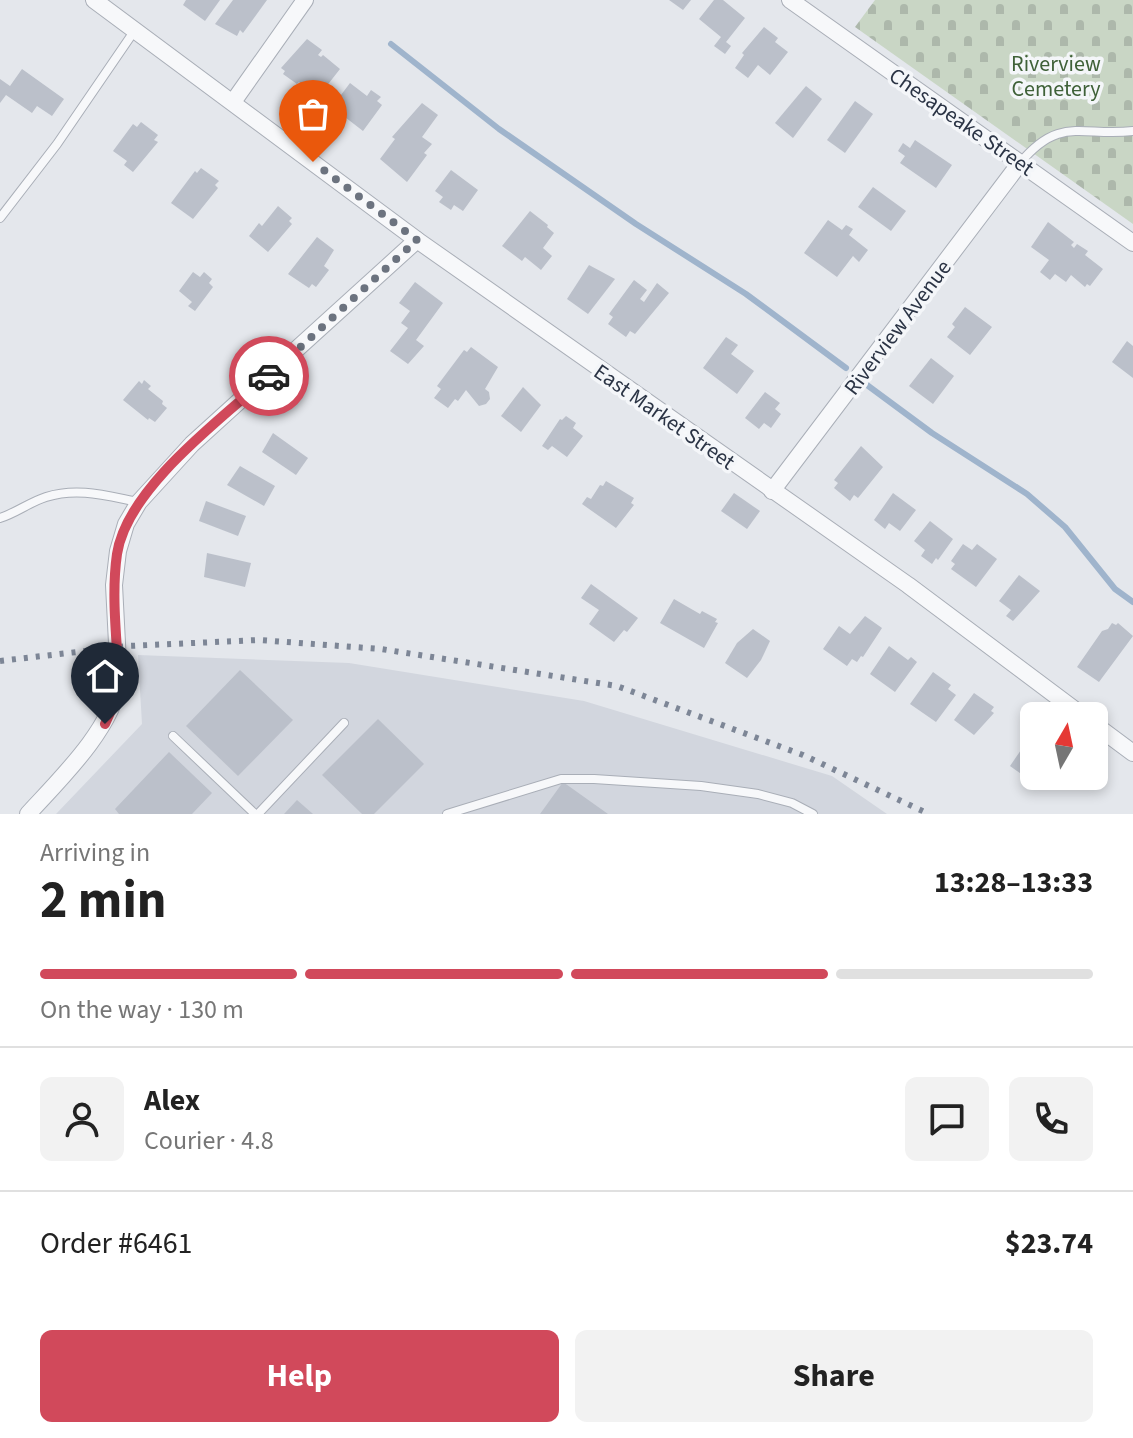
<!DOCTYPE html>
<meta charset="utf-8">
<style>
body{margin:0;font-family:"Source Sans 3",sans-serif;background:#f2f2f2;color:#222;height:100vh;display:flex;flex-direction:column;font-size:30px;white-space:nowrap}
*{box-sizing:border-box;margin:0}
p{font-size:26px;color:#767676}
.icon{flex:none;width:44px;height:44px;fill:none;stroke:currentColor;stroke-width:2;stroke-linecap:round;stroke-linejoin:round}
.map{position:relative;height:814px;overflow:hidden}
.drawer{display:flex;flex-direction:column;background:#fff;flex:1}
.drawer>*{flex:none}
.needle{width:52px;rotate:9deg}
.tools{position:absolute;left:1020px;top:702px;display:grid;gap:16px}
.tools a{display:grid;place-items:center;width:88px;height:88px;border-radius:12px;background:#fff;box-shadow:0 4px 12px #0003;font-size:40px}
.pin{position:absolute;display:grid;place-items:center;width:68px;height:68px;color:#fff;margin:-82px -34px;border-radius:50% 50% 50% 0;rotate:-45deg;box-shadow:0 0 8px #0007}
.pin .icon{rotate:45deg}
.courier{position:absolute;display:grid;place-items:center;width:80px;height:80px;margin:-40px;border:6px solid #d1495b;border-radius:50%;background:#fff;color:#222;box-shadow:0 2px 10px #0007}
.headline em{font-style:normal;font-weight:700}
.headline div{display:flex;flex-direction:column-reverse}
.headline{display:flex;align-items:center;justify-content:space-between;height:136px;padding:0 40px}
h1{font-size:52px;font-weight:700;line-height:60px}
.bar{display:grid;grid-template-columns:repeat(4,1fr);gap:12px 8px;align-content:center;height:96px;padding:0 40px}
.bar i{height:10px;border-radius:6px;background:#e0e0e0}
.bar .current{background:#d1495b}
.bar p{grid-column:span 4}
.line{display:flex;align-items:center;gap:20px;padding:0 40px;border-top:2px solid #e0e0e0}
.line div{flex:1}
.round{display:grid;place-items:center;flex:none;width:84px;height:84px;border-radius:12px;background:#f2f2f2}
.cta{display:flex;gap:16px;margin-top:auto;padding:16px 40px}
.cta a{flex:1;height:92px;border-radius:12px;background:#d1495b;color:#fff;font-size:32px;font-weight:700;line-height:92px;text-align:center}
.cta a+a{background:#f2f2f2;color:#222}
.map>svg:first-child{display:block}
</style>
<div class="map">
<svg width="1133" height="814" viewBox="0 0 1133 814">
<defs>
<pattern id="cemetery-stones" width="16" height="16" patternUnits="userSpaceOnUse" patternTransform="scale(2)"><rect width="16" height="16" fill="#c9d6c5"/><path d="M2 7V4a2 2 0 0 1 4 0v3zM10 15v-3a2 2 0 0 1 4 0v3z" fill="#adb8ab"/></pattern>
</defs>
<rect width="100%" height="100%" fill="#e4e7ec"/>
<polygon fill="#d2d6de" points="138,655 349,663 584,701 832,776 887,814 56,814 142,724"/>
<polygon fill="url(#cemetery-stones)" points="875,0 1133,0 1133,224 855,27"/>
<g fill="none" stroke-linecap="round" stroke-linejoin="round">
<g stroke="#9fb4cc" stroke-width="6">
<polyline points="391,44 499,129 636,224 746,294 846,368"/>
<polyline points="867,385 932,433 1027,494 1065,527 1115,589 1133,602"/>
</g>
</g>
<g fill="#bbc0ca">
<polygon points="186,0 220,0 205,21 183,5"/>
<polygon points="233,0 267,0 243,33 240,30 237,36 215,24"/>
<polygon points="669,0 691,0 683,10"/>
<polygon points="714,0 723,0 745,18 726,42 731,46 725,54 714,46 721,37 699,19"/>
<polygon points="764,27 778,38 775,42 788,52 770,75 758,65 748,78 735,68 744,55 742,53"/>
<polygon points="307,39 322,50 318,55 321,57 323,55 340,69 318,97 299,82 297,84 283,74 285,71 281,68"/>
<polygon points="22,69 64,99 52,116 37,106 32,113 6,95 0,103 0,79 10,86"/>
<polygon points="350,83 367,96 371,90 381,97 377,101 382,105 363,131 332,107"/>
<polygon points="806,86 822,99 793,138 775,123"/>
<polygon points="855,101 873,114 845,153 827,140"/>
<polygon points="422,103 438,115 422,137 432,144 424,153 427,155 407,182 380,159 395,139 392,137"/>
<polygon points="141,122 158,135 154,140 158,142 133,172 124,165 127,161 113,151 133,124 137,127"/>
<polygon points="915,140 952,165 936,188 900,163 905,156 898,151 903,143 910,148"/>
<polygon points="201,168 219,181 215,185 218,188 193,219 171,203 195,171 197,173"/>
<polygon points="451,170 478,190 463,211 454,205 451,210 439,202 443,197 435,191"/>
<polygon points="873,187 906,211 891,231 858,207"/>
<polygon points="278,206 292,218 289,221 292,224 268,252 249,236 259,223 262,226"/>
<polygon points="530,211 548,225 547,227 554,233 543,248 552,256 541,270 525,257 522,261 502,246"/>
<polygon points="828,220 842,230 846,225 853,229 849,235 868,250 859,262 853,256 837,277 804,253"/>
<polygon points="1048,222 1074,242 1071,245 1074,248 1077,244 1088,251 1085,255 1103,269 1090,286 1087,284 1085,287 1071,275 1066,282 1055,274 1050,280 1040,272 1049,260 1031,247"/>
<polygon points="317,237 334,250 324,266 329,270 316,287 312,284 309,288 288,274"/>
<polygon points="589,265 615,279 588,314 567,299"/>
<polygon points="193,272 200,277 204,272 212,279 209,283 213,287 195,311 188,306 192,302 179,291"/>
<polygon points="634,280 647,290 640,299 644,302 657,283 669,293 635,334 630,331 626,337 608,324 613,317 609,314"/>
<polygon points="415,282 443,303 416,340 424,346 408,364 390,351 408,328 401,323 410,311 399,303"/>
<polygon points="965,307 992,327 970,355 947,337 955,327 952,324"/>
<polygon points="726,337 738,345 731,354 754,371 737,394 703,368"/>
<polygon points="1127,341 1133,346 1133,378 1112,362"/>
<polygon points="471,347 498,367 485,389 489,392 490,399 486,404 479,406 466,390 458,401 455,399 448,408 434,398 441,389 437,386 464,350 467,352"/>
<polygon points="931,358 954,376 933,404 909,386"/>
<polygon points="144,380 151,386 148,389 163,401 162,404 167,408 155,422 149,418 148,420 123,400 139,381 142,384"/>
<polygon points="523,387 541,405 521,432 501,416"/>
<polygon points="765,392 780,403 775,409 781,414 771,428 764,423 759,429 745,418"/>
<polygon points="566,416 576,423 573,428 583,436 567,457 552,446 548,450 542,446 560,419 562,420"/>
<polygon points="273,433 308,458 296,475 262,452"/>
<polygon points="861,446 883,467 858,498 854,495 850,501 834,488 838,483 834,480"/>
<polygon points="240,466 275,486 264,506 227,485"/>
<polygon points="606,481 634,498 631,503 634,505 616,528 582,504 587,497 591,499 600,485 603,486"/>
<polygon points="734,493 760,511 747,529 721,511"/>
<polygon points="893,493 916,510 900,531 889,523 885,529 874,520"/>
<polygon points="206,501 246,516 238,536 199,521"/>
<polygon points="930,521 953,539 938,560 936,558 932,564 921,556 925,550 914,541"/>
<polygon points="963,544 972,550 977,544 997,559 976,587 951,569 955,564 951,561"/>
<polygon points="207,553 251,563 245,587 204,577"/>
<polygon points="1019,575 1040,591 1013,621 1006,616 1011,610 999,601"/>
<polygon points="591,584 638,618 627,632 624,630 614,642 589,624 599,610 581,598"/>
<polygon points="674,599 700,614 702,611 717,619 715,622 718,623 704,648 660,623"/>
<polygon points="865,616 882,628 863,657 861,656 857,662 852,659 847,666 823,649 839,626 850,634"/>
<polygon points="1112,623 1116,625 1118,623 1133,636 1099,682 1077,667 1102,631 1108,629"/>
<polygon points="753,629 770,641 761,660 747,678 725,663 737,643"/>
<polygon points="889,646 908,660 911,657 917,662 895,692 870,674"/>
<polygon points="240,670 293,720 238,776 186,726"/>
<polygon points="933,672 951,685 948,689 956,695 936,722 910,704"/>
<polygon points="974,693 994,707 991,711 994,713 974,735 954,720"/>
<polygon points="378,719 424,764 374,814 362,814 322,775"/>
<polygon points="1034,740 1034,777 1031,781 1010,766 1021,750 1025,753"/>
<polygon points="169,752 212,793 192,814 119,814 115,809"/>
<polygon points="563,782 608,814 540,814"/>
<polygon points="297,800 313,814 284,814"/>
</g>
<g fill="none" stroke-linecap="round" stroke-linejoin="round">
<defs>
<g id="service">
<path d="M 1020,163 C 1060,115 1082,137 1133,131"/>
<polyline points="0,218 57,144 135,30"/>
<path d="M 0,518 C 16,513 30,502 46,497 C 78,487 107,496 139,502"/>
<polyline points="173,736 255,814"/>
<polyline points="258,814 344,723"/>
<polyline points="447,814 561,779 594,779 701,786 758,794 792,803 813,814"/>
</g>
<g id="minor">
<polyline points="94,0 417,240 908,585 1083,716"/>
<polyline points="790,0 1133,243"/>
<polyline points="233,102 305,0"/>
<polyline points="772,491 1020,163"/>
<polyline points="1094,724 1133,753"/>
<path d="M 28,814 C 60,779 112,729 119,682 L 114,585 L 118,551 L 126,524 L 139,502 L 192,444 L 417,240"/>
</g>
</defs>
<use href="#service" stroke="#a9aeb7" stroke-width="10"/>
<use href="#minor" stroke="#a9aeb7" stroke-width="18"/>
<use href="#service" stroke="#f7f8fa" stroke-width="8"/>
<use href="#minor" stroke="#f7f8fa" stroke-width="16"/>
<polyline stroke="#7d8696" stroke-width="6" stroke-dasharray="4 8" stroke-linecap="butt" points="0,661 128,646 259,640 381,649 617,686 803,755 929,814"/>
</g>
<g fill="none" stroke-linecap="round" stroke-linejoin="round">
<polyline stroke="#6c737f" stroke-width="8" stroke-dasharray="0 14.4" points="269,376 417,240 313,162"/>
<path stroke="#d1495b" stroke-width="10" d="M 105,724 L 117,697 L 119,682 C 117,640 111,596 117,554 C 127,488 221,419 269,376"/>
</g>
<g text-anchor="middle" stroke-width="7" stroke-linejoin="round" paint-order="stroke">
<g font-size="22" fill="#3f6138" stroke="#f4f6f9">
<text x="1056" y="71">Riverview<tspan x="1056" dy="25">Cemetery</tspan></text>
</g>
<g font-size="22" fill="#2b3445" stroke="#f4f6f9">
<text transform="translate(962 121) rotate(35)" y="8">Chesapeake Street</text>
<text transform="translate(897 327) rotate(-53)" y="8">Riverview Avenue</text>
<text transform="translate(665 416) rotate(35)" y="8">East Market Street</text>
</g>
</g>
</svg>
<div class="tools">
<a><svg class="needle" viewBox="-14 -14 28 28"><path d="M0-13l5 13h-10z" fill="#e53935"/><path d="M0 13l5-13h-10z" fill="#767676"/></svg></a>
</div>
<div class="pin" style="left:313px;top:162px;background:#ea580c"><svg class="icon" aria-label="bag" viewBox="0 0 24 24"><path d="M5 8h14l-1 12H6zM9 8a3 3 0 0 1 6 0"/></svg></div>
<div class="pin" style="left:105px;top:724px;background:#1f2937"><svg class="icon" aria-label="home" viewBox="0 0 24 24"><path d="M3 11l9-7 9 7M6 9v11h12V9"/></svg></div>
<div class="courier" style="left:269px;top:376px"><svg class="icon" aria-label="car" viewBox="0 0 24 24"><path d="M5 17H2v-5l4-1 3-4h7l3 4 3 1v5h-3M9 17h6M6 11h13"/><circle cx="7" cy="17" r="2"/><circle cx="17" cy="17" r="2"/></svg></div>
</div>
<section class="drawer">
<div class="headline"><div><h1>2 min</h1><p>Arriving in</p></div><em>13:28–13:33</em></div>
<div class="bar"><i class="current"></i><i class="current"></i><i class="current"></i><i></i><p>On the way · 130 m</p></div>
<div class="line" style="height:144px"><a class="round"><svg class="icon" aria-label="person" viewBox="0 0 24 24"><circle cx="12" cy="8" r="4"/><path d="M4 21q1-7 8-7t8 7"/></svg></a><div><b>Alex</b><p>Courier · 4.8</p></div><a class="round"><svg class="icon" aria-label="chat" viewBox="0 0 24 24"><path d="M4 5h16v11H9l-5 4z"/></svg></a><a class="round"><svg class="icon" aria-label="phone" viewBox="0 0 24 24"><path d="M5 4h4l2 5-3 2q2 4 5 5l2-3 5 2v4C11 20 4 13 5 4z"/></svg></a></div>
<div class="line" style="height:104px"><div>Order #6461</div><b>$23.74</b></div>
<div class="cta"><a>Help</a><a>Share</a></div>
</section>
